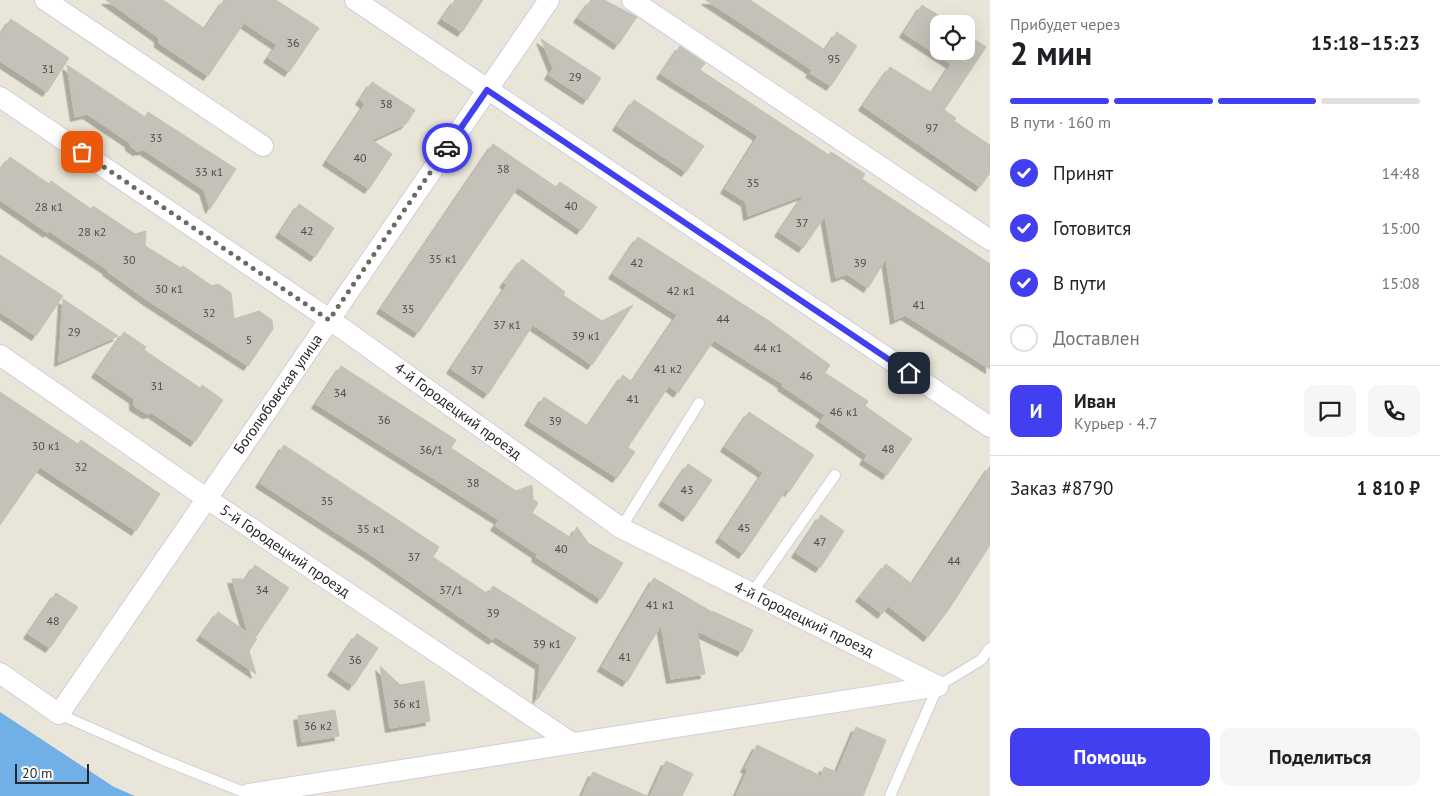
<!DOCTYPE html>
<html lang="ru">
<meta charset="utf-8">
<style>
body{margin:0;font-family:"PT Sans",sans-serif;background:#f6f6f6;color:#202124;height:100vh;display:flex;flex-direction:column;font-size:19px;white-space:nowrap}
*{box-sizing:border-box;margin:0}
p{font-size:16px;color:#757577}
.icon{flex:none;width:28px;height:28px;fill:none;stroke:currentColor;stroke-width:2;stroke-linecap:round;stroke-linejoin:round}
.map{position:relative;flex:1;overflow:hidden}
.side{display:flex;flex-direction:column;background:#fff;width:450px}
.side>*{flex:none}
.controls{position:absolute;left:930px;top:15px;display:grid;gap:10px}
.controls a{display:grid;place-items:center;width:45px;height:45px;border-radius:10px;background:#fff;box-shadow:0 5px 20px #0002;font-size:25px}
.scale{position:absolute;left:15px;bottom:12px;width:74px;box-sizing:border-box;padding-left:5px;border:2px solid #272727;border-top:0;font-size:14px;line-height:18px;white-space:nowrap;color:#272727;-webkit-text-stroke:4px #fff;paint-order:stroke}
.pin{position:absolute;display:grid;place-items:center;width:42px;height:42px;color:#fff;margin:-21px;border-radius:10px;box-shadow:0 2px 8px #0006}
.courier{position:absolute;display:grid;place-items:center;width:50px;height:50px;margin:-25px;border:4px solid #413fef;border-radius:50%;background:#fff;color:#222;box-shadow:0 1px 6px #0007}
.head em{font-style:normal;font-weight:800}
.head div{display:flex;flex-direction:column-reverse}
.head{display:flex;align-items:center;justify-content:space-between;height:85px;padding:0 20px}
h1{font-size:32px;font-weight:800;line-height:38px}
.bar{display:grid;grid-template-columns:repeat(4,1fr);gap:8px 5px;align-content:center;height:60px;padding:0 20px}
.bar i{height:6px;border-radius:4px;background:#e0e0e0}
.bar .active{background:#413fef}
.bar p{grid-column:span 4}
.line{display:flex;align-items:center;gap:12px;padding:0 20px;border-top:1px solid #e0e0e0}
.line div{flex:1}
.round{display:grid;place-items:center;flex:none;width:52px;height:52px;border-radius:10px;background:#f6f6f6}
ol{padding:0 20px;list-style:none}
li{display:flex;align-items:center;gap:15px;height:55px}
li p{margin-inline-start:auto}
li .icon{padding:5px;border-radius:50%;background:#413fef;color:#fff;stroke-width:4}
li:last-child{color:#757577}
li i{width:28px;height:28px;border:2px solid #e0e0e0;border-radius:50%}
.primary-button{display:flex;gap:10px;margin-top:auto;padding:10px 20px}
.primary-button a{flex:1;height:58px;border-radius:10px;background:#413fef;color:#fff;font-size:20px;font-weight:800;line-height:58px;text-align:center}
.primary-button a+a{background:#f6f6f6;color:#202124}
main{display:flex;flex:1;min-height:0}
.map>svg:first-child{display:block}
</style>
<main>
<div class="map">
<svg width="990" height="796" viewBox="0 0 990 796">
<defs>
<filter id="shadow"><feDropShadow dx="-4.5" dy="4.5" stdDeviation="0" flood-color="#0004"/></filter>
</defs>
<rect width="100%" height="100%" fill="#e9e5d8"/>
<polygon fill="#70b0e7" points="0,712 114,787 135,796 0,796"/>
<g fill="#c4c1b8" stroke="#c3c1b3" filter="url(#shadow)">
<polygon points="106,0 163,0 205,29 224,0 276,0 319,28 289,72 268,58 277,45 244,23 208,76 159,43 159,38"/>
<polygon points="455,0 483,0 462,32 442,19"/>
<polygon points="591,0 604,0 637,17 618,45 578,18"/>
<polygon points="706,0 750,0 825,50 837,32 857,46 831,86 810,73 812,70"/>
<polygon points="922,5 952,24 939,24 939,51 966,51 966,34 986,47 944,110 956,118 954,121 990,145 990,173 980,187 863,106 890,67 932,93 951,64 904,33"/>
<polygon points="11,19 69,58 47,92 0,61 0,35"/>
<polygon points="541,39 601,78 587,100 549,75 553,68"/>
<polygon points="680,46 705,63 700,70 829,155 831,152 865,174 862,179 990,264 990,369 905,315 895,320 886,259 868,288 847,274 836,278 825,216 803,248 779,232 804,195 748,216 746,202 725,189 758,136 661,74"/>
<polygon points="67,65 145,117 148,112 236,169 210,209 204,190 144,150 137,151 130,146 130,143 87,114 75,117"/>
<polygon points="372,82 415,110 406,124 372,140 392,154 369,189 327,161 365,104 360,100"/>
<polygon points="634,100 704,146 686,172 617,126"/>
<polygon points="493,144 556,187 560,182 597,207 581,230 518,187 418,333 381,309"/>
<polygon points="10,157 49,184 51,181 91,209 93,206 135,234 146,231 145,246 181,268 183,266 212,286 218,284 231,293 234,319 259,311 272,320 273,329 248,366 147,300 107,271 108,270 49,231 48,233 0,200 0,170"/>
<polygon points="299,204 334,228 315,257 280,233"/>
<polygon points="638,237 769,321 830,365 825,373 868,401 865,406 912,439 887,475 864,460 867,455 820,422 825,415 782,386 783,384 714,340 678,393 669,386 628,447 635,452 617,478 529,421 544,397 588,426 623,375 632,382 677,315 613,274"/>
<polygon points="0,255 63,296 36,336 0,312"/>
<polygon points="522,259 565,292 563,295 602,321 633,305 592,365 533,325 488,394 451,369 507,285 504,283"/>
<polygon points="63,299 118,336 59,362"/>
<polygon points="124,332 146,347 144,350 200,388 202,385 223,400 195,442 152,413 147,414 134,406 134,399 96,373"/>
<polygon points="341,366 456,440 451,448 516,491 532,485 533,499 538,503 532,513 571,538 577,527 588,543 623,563 601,599 536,557 537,554 495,526 499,520 316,404"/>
<polygon points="0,392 78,444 81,440 160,494 136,531 40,467 0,525"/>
<polygon points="749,412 814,455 789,492 786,490 743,554 720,538 763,473 725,447"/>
<polygon points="284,445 439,547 433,557 488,594 493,586 576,638 537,700 540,665 496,637 493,640 371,555 260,483"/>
<polygon points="688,464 712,480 687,517 663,501"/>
<polygon points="990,466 990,545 949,609 928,637 888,606 882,614 860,597 886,564 912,584"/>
<polygon points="821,515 844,531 820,568 796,553"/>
<polygon points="255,565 289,588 255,638 257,639 249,651 256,674 201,636 218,612 248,633 232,579 246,579"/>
<polygon points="654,578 712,612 712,611 753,630 742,652 697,631 705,674 671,679 661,625 627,682 602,667"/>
<polygon points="56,593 78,607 50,648 28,634"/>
<polygon points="357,634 378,648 353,686 332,671"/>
<polygon points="380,666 400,685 424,681 430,721 390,728"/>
<polygon points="335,710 339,736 302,742 298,716"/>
<polygon points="856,727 886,740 863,796 736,796 748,769 745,768 757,745 821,776 824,767 837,772"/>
<polygon points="666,761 693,774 682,796 650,796"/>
<polygon points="593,772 647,796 582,796"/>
</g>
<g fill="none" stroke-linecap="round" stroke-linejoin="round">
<defs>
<g id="lane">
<polyline points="621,528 699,403"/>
<polyline points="752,593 835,475"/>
<polyline points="59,714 161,759 251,795"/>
<polyline points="890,796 938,686 981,660 990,648"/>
</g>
<g id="street">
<polyline points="45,0 263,146"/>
<polyline points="355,0 990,427"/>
<polyline points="632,0 990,240"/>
<polyline points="0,97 329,319 621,528 938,686"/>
<polyline points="0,355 206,498 572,743"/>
<polyline points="0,673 59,714 549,0"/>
<polyline points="249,794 938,686"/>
</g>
</defs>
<use href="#lane" stroke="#cecedf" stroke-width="12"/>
<use href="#street" stroke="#cecedf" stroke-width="22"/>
<use href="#lane" stroke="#fff" stroke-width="10"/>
<use href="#street" stroke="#fff" stroke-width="20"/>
</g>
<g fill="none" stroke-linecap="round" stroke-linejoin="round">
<polyline stroke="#6b6a65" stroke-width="5" stroke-dasharray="0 9" points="82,152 329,320 447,148"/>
<polyline stroke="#413fef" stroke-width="6" points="447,148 487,90 909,373"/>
</g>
<g text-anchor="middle" stroke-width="4" stroke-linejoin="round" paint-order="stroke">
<g font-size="12" fill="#4e4e4b">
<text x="293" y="47">36</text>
<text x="834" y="63">95</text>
<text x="48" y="73">31</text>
<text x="575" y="81">29</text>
<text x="386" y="108">38</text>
<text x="932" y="132">97</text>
<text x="156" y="142">33</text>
<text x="360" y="162">40</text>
<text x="503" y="173">38</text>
<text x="209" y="176">33 к1</text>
<text x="753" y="187">35</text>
<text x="571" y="210">40</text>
<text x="49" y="211">28 к1</text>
<text x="802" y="227">37</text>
<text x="307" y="235">42</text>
<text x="92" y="236">28 к2</text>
<text x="443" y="263">35 к1</text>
<text x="129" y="264">30</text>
<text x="637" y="267">42</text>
<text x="860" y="267">39</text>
<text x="169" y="293">30 к1</text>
<text x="681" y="295">42 к1</text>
<text x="919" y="309">41</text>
<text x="408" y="313">35</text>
<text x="209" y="317">32</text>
<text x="723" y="323">44</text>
<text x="507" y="329">37 к1</text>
<text x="74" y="336">29</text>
<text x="586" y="340">39 к1</text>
<text x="249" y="344">5</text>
<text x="768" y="352">44 к1</text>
<text x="668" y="373">41 к2</text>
<text x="477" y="374">37</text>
<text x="806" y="380">46</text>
<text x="157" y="390">31</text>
<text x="340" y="397">34</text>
<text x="633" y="403">41</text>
<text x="844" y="416">46 к1</text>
<text x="384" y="424">36</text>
<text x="555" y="425">39</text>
<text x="46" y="450">30 к1</text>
<text x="888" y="453">48</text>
<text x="431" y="454">36/1</text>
<text x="81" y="471">32</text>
<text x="473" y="487">38</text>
<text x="687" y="494">43</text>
<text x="327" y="505">35</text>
<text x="744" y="532">45</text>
<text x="371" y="533">35 к1</text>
<text x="820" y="546">47</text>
<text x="561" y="553">40</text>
<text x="414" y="561">37</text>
<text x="954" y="565">44</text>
<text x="262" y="594">34</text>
<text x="451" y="594">37/1</text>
<text x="660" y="609">41 к1</text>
<text x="493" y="617">39</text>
<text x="53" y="625">48</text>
<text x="547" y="648">39 к1</text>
<text x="625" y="661">41</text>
<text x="355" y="664">36</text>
<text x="407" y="708">36 к1</text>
<text x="318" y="730">36 к2</text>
</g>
<g font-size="15" fill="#272727" stroke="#fff">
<text transform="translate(278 394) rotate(-55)" y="5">Боголюбовская улица</text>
<text transform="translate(458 411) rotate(36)" y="5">4-й Городецкий проезд</text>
<text transform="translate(285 551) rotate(34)" y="5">5-й Городецкий проезд</text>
<text transform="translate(804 619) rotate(26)" y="5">4-й Городецкий проезд</text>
</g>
</g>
</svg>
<div class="controls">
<a><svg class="icon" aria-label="locate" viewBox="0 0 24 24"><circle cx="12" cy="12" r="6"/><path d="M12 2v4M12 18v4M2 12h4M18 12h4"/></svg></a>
</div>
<div class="scale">20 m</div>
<div class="pin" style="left:82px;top:152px;background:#ea580c"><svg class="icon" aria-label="bag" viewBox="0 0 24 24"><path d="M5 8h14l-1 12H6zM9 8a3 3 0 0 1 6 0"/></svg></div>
<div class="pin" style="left:909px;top:373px;background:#1f2937"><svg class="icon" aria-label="home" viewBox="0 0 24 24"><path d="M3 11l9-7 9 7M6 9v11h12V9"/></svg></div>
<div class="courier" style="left:447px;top:148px"><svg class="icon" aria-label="car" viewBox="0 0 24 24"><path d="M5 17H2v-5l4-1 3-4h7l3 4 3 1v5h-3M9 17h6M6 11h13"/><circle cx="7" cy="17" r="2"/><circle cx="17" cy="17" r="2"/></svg></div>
</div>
<section class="side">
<div class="head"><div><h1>2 мин</h1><p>Прибудет через</p></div><em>15:18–15:23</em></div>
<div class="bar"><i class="active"></i><i class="active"></i><i class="active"></i><i></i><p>В пути · 160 m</p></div>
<ol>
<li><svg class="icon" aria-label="check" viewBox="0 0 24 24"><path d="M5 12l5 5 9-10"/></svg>Принят<p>14:48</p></li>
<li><svg class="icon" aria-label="check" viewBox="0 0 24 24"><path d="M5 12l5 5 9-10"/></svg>Готовится<p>15:00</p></li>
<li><svg class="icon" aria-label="check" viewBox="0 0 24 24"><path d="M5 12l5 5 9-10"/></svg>В пути<p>15:08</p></li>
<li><i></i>Доставлен</li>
</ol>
<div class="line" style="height:90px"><b class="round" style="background:#413fef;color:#fff">И</b><div><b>Иван</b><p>Курьер · 4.7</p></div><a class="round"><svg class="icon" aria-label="chat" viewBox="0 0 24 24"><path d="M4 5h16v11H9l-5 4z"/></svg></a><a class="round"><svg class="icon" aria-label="phone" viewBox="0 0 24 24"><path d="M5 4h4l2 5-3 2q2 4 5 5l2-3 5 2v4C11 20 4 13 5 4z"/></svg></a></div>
<div class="line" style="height:65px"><div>Заказ #8790</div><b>1 810 ₽</b></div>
<div class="primary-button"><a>Помощь</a><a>Поделиться</a></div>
</section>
</main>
